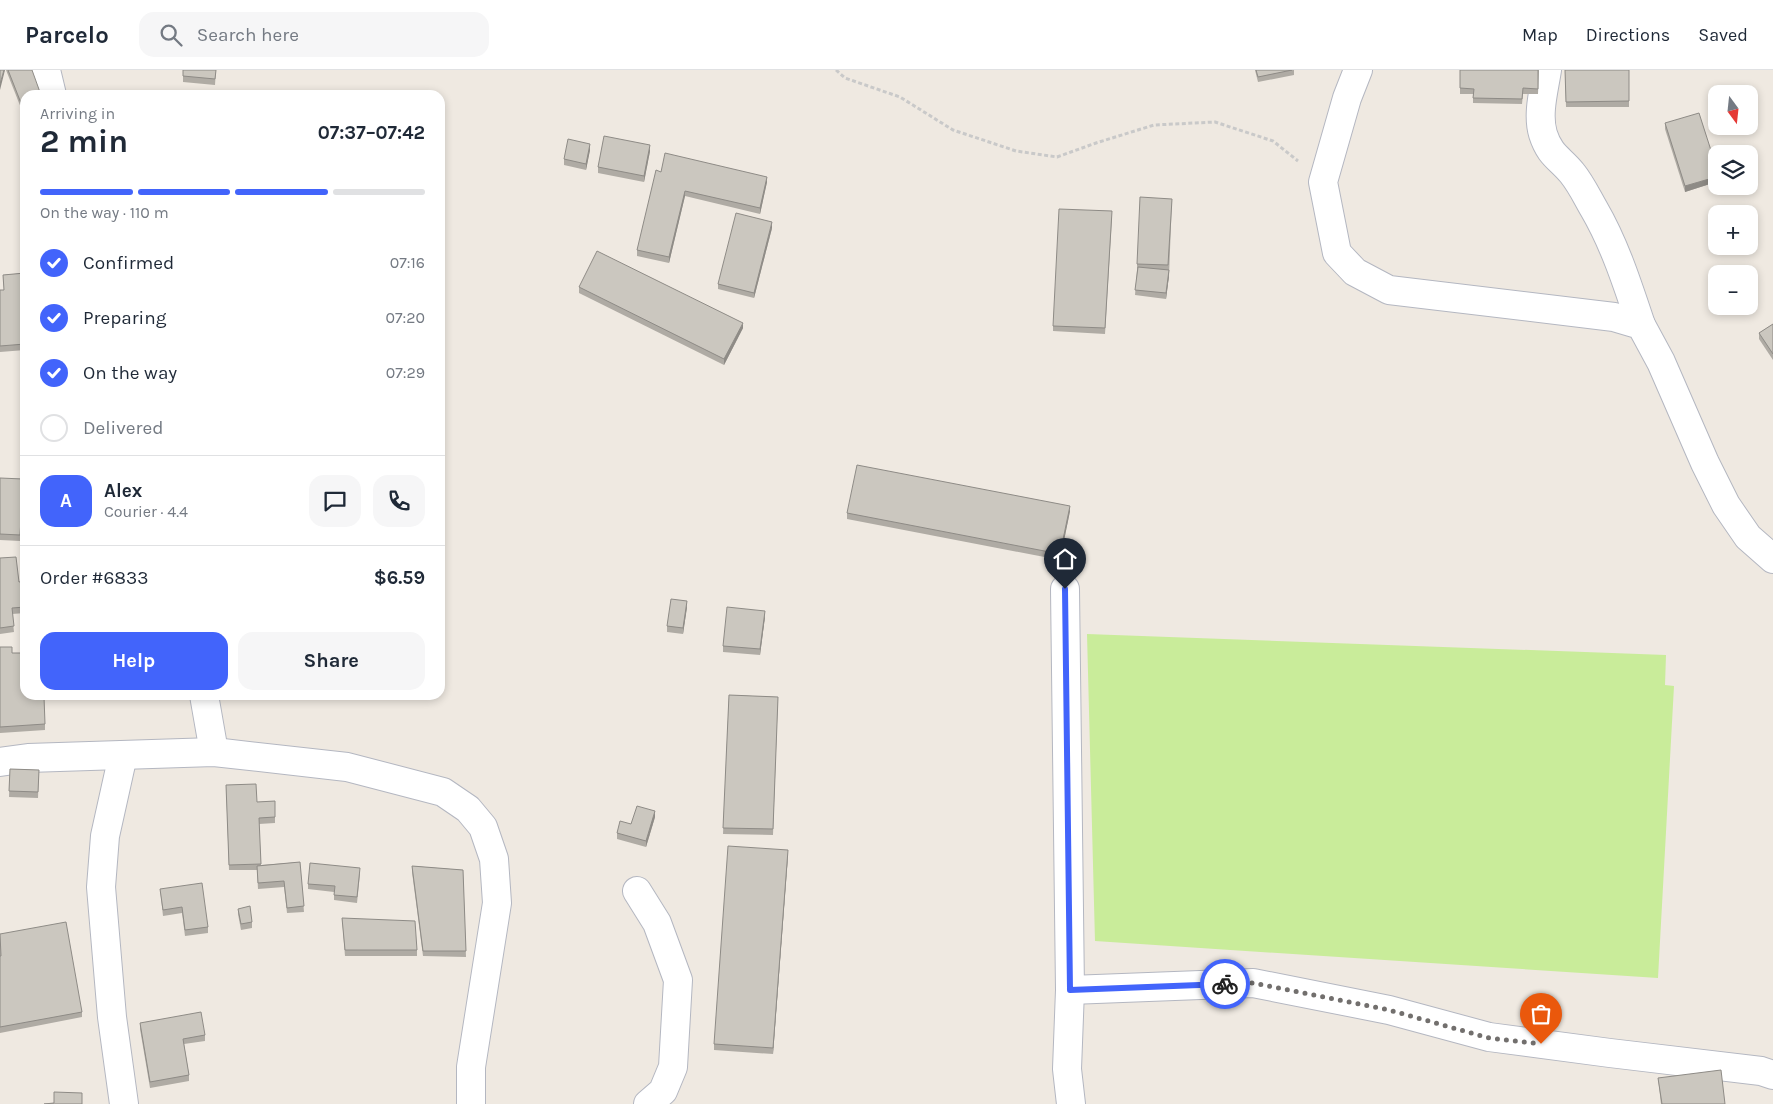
<!DOCTYPE html>
<meta charset="utf-8">
<style>
body{margin:0;font-family:Karla,sans-serif;background:#f6f6f7;color:#1f2937;height:100vh;display:flex;flex-direction:column;font-size:19px;white-space:nowrap}
*{box-sizing:border-box;margin:0}
p{font-size:16px;color:#747a83}
.icon{flex:none;width:28px;height:28px;fill:none;stroke:currentColor;stroke-width:2;stroke-linecap:round;stroke-linejoin:round}
.map{position:relative;flex:1;overflow:hidden}
.drawer{position:absolute;left:20px;top:20px;width:425px;height:610px;display:flex;flex-direction:column;background:#fff;border-radius:15px;box-shadow:0 2px 8px #0003}
.drawer>*{flex:none}
.needle{width:32px;rotate:165deg}
.buttons{position:absolute;left:1708px;top:15px;display:grid;gap:10px}
.buttons a{display:grid;place-items:center;width:50px;height:50px;border-radius:10px;background:#fff;box-shadow:0 2px 8px #0003;font-size:25px}
.pin{position:absolute;display:grid;place-items:center;width:42px;height:42px;color:#fff;margin:-51px -21px;border-radius:50% 50% 50% 0;rotate:-45deg;box-shadow:0 0 5px #0007}
.pin .icon{rotate:45deg}
.courier{position:absolute;display:grid;place-items:center;width:50px;height:50px;margin:-25px;border:4px solid #4264fb;border-radius:50%;background:#fff;color:#222;box-shadow:0 1px 6px #0007}
.head em{font-style:normal;font-weight:700}
.head div{display:flex;flex-direction:column-reverse}
.head{display:flex;align-items:center;justify-content:space-between;height:85px;padding:0 20px}
h1{font-size:32px;font-weight:700;line-height:38px}
.bar{display:grid;grid-template-columns:repeat(4,1fr);gap:8px 5px;align-content:center;height:60px;padding:0 20px}
.bar i{height:6px;border-radius:4px;background:#e0e1e3}
.bar .on{background:#4264fb}
.bar p{grid-column:span 4}
.line{display:flex;align-items:center;gap:12px;padding:0 20px;border-top:1px solid #e0e1e3}
.line div{flex:1}
.round{display:grid;place-items:center;flex:none;width:52px;height:52px;border-radius:15px;background:#f6f6f7}
ol{padding:0 20px;list-style:none}
li{display:flex;align-items:center;gap:15px;height:55px}
li p{margin-inline-start:auto}
li .icon{padding:5px;border-radius:50%;background:#4264fb;color:#fff;stroke-width:4}
li:last-child{color:#747a83}
li i{width:28px;height:28px;border:2px solid #e0e1e3;border-radius:50%}
.primary-button{display:flex;gap:10px;margin-top:auto;padding:10px 20px}
.primary-button a{flex:1;height:58px;border-radius:15px;background:#4264fb;color:#fff;font-size:20px;font-weight:700;line-height:58px;text-align:center}
.primary-button a+a{background:#f6f6f7;color:#1f2937}
header{display:flex;align-items:center;gap:30px;box-sizing:border-box;height:70px;padding:0 25px;background:#fff;border-bottom:1px solid #e0e1e3}
header strong{font-size:24px}
nav{display:flex;gap:28px;margin-inline-start:auto;font-size:18px}
.search{width:350px;height:45px;background:#f6f6f7;display:flex;align-items:center;gap:12px;box-sizing:border-box;padding:0 18px;border-radius:15px;color:#747a83;font-size:19px}
.map>svg:first-child{display:block}
</style>
<header>
<strong>Parcelo</strong>
<div class="search"><svg class="icon" aria-label="search" viewBox="0 0 24 24"><circle cx="10" cy="10" r="6"/><path d="M15 15l6 6"/></svg>Search here</div>
<nav><a>Map</a><a>Directions</a><a>Saved</a></nav>
</header>
<div class="map">
<svg width="1773" height="1034" viewBox="0 0 1773 1034">
<rect width="100%" height="100%" fill="#efe9e1"/>
<polygon fill="#c9ec9a" points="1087,564 1666,585 1665,615 1674,616 1658,908 1095,871"/>
<g fill="none" stroke-linecap="round" stroke-linejoin="round">
<defs>
<g id="minor">
<polyline points="46,0 52,25"/>
<polyline points="1358,0 1347,28 1323,112 1337,183 1355,202 1389,220 1614,247 1641,255 1661,292 1705,393 1726,435 1748,467 1773,489"/>
<path d="M 1547,0 C 1544,20 1537,44 1543,64 C 1550,86 1560,88 1572,103 C 1581,114 1587,127 1594,139 C 1615,175 1628,216 1641,255"/>
<polyline points="1065,519 1070,920 1067,999 1071,1034"/>
<polyline points="204,625 214,682"/>
<polyline points="123,685 105,766 101,817 112,947 124,1034"/>
<polyline points="0,692 28,688 214,682 347,697 443,722 468,739 483,757 494,789 497,833 471,997 471,1034"/>
<polyline points="637,821 657,853 678,910 673,997 663,1021 648,1034"/>
<polyline points="1070,920 1253,913 1389,940 1489,967 1610,983 1761,1001 1773,1005"/>
</g>
</defs>
<use href="#minor" stroke="#b4b7c1" stroke-width="30"/>
<polyline stroke="#c9c9c9" stroke-width="3" stroke-dasharray="4 2.5" stroke-linecap="butt" points="836,0 845,8 900,27 953,60 1016,81 1057,87 1096,73 1154,55 1215,52 1273,71 1298,91"/>
<use href="#minor" stroke="#fff" stroke-width="28"/>
</g>
<g fill="#afaba4">
<polygon points="6,0 32,0 21,38"/>
<polygon points="216,0 215,15 183,12 183,6"/>
<polygon points="1255,0 1294,0 1294,5 1258,12"/>
<polygon points="1460,0 1539,0 1538,24 1523,24 1522,34 1473,33 1473,24 1460,24"/>
<polygon points="1565,0 1629,0 1629,37 1566,37"/>
<polygon points="1665,53 1716,96 1716,112 1685,122 1665,59"/>
<polygon points="590,80 586,100 564,95 564,89"/>
<polygon points="650,81 644,112 598,103 598,97"/>
<polygon points="661,102 767,112 760,144 685,126 669,193 637,186 637,180"/>
<polygon points="1172,129 1169,206 1166,229 1135,225 1137,200 1137,194"/>
<polygon points="1112,147 1105,264 1053,261 1053,256"/>
<polygon points="772,158 754,228 718,219 718,214"/>
<polygon points="25,203 25,280 0,282 0,220 4,220 3,205"/>
<polygon points="579,217 743,258 724,295 579,223"/>
<polygon points="1773,254 1773,290 1759,269 1759,263"/>
<polygon points="0,408 22,425 25,426 25,455 21,455 20,471 0,470"/>
<polygon points="1070,441 1060,490 847,449 847,443"/>
<polygon points="0,488 19,512 25,511 25,543 12,544 14,562 0,564"/>
<polygon points="687,537 683,564 667,562 667,556"/>
<polygon points="765,547 760,585 723,582 723,576"/>
<polygon points="0,577 12,583 45,654 45,660 0,663"/>
<polygon points="729,625 778,627 773,765 723,764"/>
<polygon points="10,699 39,700 38,728 9,727"/>
<polygon points="226,715 257,732 275,731 275,753 259,754 261,795 300,792 304,842 287,843 284,817 258,819 257,800 229,800"/>
<polygon points="655,747 646,777 617,769 617,763 631,754"/>
<polygon points="788,785 773,984 714,980 714,974"/>
<polygon points="412,796 463,800 466,887 423,886 412,802"/>
<polygon points="360,804 357,833 334,830 334,822 308,819 308,814"/>
<polygon points="160,819 208,857 208,863 185,866 182,843 163,846"/>
<polygon points="238,839 252,852 252,858 241,860 238,844"/>
<polygon points="342,848 417,880 417,886 345,886"/>
<polygon points="0,864 82,942 82,947 0,963"/>
<polygon points="140,953 205,965 205,971 184,974 189,1005 189,1011 150,1018 140,959"/>
<polygon points="1658,1008 1725,1034 1661,1034"/>
</g>
<g fill="#8e8b86">
<polygon points="4,0 5,0 0,20 0,14"/>
<polygon points="25,31 25,37 21,38 21,33"/>
<polygon points="590,74 590,80 586,100 586,94"/>
<polygon points="650,75 650,81 644,112 644,106"/>
<polygon points="767,107 767,112 760,144 760,138"/>
<polygon points="1716,107 1716,112 1685,122 1685,116"/>
<polygon points="685,121 685,126 669,193 669,187"/>
<polygon points="772,152 772,158 754,228 754,223"/>
<polygon points="1169,200 1169,206 1166,229 1166,223"/>
<polygon points="743,253 743,258 724,295 724,289"/>
<polygon points="1070,436 1070,441 1060,490 1060,484"/>
<polygon points="687,531 687,537 683,564 683,558"/>
<polygon points="765,541 765,547 760,585 760,579"/>
<polygon points="655,741 655,747 646,777 646,771"/>
<polygon points="788,780 788,785 773,984 773,978"/>
</g>
<g fill="#cbc7bf" stroke="#8e8b86">
<polygon points="0,0 4,0 0,14"/>
<polygon points="8,0 32,0 41,25 25,25 25,31 21,33"/>
<polygon points="183,0 216,0 215,9 183,6"/>
<polygon points="1256,0 1292,0 1258,7"/>
<polygon points="1460,0 1538,0 1538,19 1523,18 1522,29 1473,28 1474,19 1460,18"/>
<polygon points="1565,0 1629,0 1629,31 1566,32"/>
<polygon points="1699,43 1716,96 1716,107 1685,116 1665,53"/>
<polygon points="604,66 650,75 644,106 598,97"/>
<polygon points="568,69 590,74 586,94 564,89"/>
<polygon points="665,83 767,107 760,138 685,121 669,187 637,180 656,100 661,102"/>
<polygon points="1140,127 1172,129 1168,195 1137,194"/>
<polygon points="1059,139 1112,141 1105,258 1053,256"/>
<polygon points="736,143 772,152 754,223 718,214"/>
<polygon points="597,181 743,253 724,289 579,217"/>
<polygon points="1138,197 1169,200 1166,223 1135,220"/>
<polygon points="25,203 25,274 0,276 0,220 4,220 3,205"/>
<polygon points="1773,254 1773,284 1759,263"/>
<polygon points="857,395 1070,436 1060,484 847,443"/>
<polygon points="0,408 23,409 22,425 25,426 25,449 21,449 20,465 0,464"/>
<polygon points="16,487 19,512 25,511 25,537 12,538 14,556 0,558 0,488"/>
<polygon points="671,529 687,531 683,558 667,556"/>
<polygon points="727,537 765,541 760,579 723,576"/>
<polygon points="0,577 12,577 12,583 25,583 25,625 33,625 34,628 44,627 45,654 0,657"/>
<polygon points="729,625 778,627 773,759 723,758"/>
<polygon points="10,699 39,700 38,722 9,721"/>
<polygon points="256,714 257,732 275,731 275,747 259,748 261,794 229,795 226,715"/>
<polygon points="637,736 655,741 646,771 617,763 620,751 631,754"/>
<polygon points="728,776 788,780 773,978 714,974"/>
<polygon points="300,792 304,836 287,838 284,811 258,813 257,796"/>
<polygon points="310,793 360,798 357,827 334,825 335,816 308,814"/>
<polygon points="412,796 463,800 466,881 423,881"/>
<polygon points="202,813 208,857 185,860 182,837 163,840 160,819"/>
<polygon points="250,836 252,852 241,854 238,839"/>
<polygon points="342,848 415,851 417,880 345,880"/>
<polygon points="66,852 82,942 0,957 0,886 1,886 0,864"/>
<polygon points="201,942 205,965 183,969 189,1005 150,1012 140,953"/>
<polygon points="1721,1000 1725,1034 1662,1034 1658,1008"/>
<polygon points="54,1022 82,1023 82,1034 44,1034 54,1033"/>
</g>
<g fill="none" stroke-linecap="round" stroke-linejoin="round">
<polyline stroke="#726f6d" stroke-width="5" stroke-dasharray="0 9" points="1225,914 1253,913 1389,940 1489,968 1541,974"/>
<polyline stroke="#4264fb" stroke-width="6" points="1065,519 1070,920 1225,914"/>
</g>
</svg>
<div class="buttons">
<a><svg class="needle" viewBox="-14 -14 28 28"><path d="M0-13l5 13h-10z" fill="#e53935"/><path d="M0 13l5-13h-10z" fill="#747a83"/></svg></a>
<a><svg class="icon" aria-label="layers" viewBox="0 0 24 24"><path d="M12 4l9 5-9 5-9-5zM3 14l9 5 9-5"/></svg></a>
<a>+</a>
<a>−</a>
</div>
<div class="pin" style="left:1541px;top:974px;background:#ea580c"><svg class="icon" aria-label="bag" viewBox="0 0 24 24"><path d="M5 8h14l-1 12H6zM9 8a3 3 0 0 1 6 0"/></svg></div>
<div class="pin" style="left:1065px;top:519px;background:#1f2937"><svg class="icon" aria-label="home" viewBox="0 0 24 24"><path d="M3 11l9-7 9 7M6 9v11h12V9"/></svg></div>
<div class="courier" style="left:1225px;top:914px"><svg class="icon" aria-label="bike" viewBox="0 0 24 24"><circle cx="6" cy="16" r="4"/><circle cx="18" cy="16" r="4"/><path d="M6 16l4-8h5l3 8M10 8l3 8H6M13 5h3"/></svg></div>
<section class="drawer">
<div class="head"><div><h1>2 min</h1><p>Arriving in</p></div><em>07:37–07:42</em></div>
<div class="bar"><i class="on"></i><i class="on"></i><i class="on"></i><i></i><p>On the way · 110 m</p></div>
<ol>
<li><svg class="icon" aria-label="check" viewBox="0 0 24 24"><path d="M5 12l5 5 9-10"/></svg>Confirmed<p>07:16</p></li>
<li><svg class="icon" aria-label="check" viewBox="0 0 24 24"><path d="M5 12l5 5 9-10"/></svg>Preparing<p>07:20</p></li>
<li><svg class="icon" aria-label="check" viewBox="0 0 24 24"><path d="M5 12l5 5 9-10"/></svg>On the way<p>07:29</p></li>
<li><i></i>Delivered</li>
</ol>
<div class="line" style="height:90px"><b class="round" style="background:#4264fb;color:#fff">A</b><div><b>Alex</b><p>Courier · 4.4</p></div><a class="round"><svg class="icon" aria-label="chat" viewBox="0 0 24 24"><path d="M4 5h16v11H9l-5 4z"/></svg></a><a class="round"><svg class="icon" aria-label="phone" viewBox="0 0 24 24"><path d="M5 4h4l2 5-3 2q2 4 5 5l2-3 5 2v4C11 20 4 13 5 4z"/></svg></a></div>
<div class="line" style="height:65px"><div>Order #6833</div><b>$6.59</b></div>
<div class="primary-button"><a>Help</a><a>Share</a></div>
</section>
</div>
